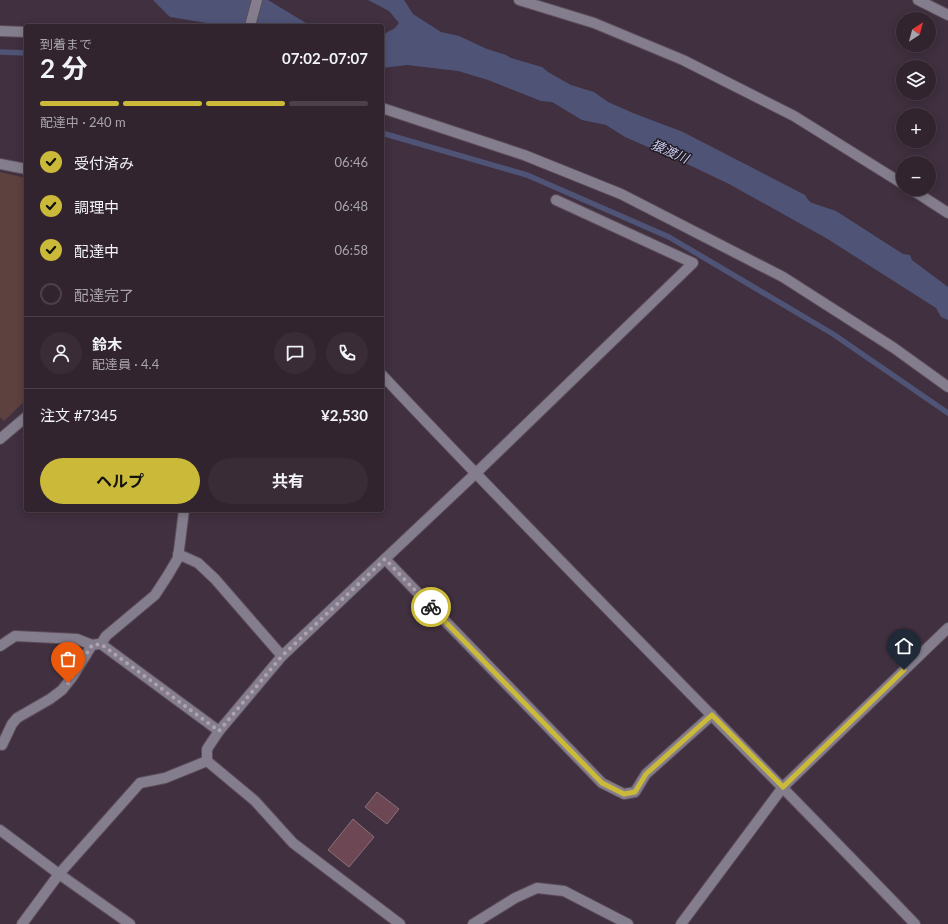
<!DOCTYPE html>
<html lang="ja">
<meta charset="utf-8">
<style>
body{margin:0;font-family:Lato,"Noto Sans JP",sans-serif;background:#392c37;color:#f1f3f6;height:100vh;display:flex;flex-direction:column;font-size:15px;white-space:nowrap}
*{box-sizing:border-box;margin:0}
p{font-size:13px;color:#a8a4aa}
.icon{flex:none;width:22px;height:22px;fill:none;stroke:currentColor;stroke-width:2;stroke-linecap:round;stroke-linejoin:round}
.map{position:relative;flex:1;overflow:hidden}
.side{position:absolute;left:24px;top:24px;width:360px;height:488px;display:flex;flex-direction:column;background:#31242f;border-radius:4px;box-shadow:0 2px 10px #0003,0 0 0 1px #4c414b}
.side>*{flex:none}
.needle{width:26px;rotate:36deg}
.tools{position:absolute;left:896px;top:12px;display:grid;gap:8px}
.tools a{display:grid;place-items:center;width:40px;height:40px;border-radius:50%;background:#31242f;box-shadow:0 2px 10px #0003,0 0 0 1px #4c414b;font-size:20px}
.pin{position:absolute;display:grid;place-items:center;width:34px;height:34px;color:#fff;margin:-41px -17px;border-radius:50% 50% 50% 0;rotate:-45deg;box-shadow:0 0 4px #0007}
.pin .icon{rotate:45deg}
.courier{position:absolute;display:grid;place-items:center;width:40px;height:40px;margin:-20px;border:3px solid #cbba39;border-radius:50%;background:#fff;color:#222;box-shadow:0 1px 5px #0007}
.headline em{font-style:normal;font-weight:700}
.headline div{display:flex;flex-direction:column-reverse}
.headline{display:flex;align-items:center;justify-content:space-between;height:68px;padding:0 16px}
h1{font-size:26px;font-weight:700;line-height:30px}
.bar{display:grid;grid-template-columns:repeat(4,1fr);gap:6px 4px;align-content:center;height:48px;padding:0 16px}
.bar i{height:5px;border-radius:3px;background:#4c414b}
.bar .on{background:#cbba39}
.bar p{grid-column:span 4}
.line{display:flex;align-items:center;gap:10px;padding:0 16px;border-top:1px solid #4c414b}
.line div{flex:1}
.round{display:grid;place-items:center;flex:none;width:42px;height:42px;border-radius:21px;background:#392c37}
ol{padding:0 16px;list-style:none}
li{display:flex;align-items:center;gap:12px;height:44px}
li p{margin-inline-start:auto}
li .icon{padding:4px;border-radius:50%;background:#cbba39;color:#111;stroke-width:4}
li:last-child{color:#a8a4aa}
li i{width:22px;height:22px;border:2px solid #4c414b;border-radius:50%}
.action{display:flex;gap:8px;margin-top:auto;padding:8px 16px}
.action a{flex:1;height:46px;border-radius:24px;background:#cbba39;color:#111;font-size:16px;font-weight:700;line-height:46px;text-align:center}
.action a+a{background:#392c37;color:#f1f3f6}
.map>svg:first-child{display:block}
</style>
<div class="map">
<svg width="948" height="924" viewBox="0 0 948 924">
<rect width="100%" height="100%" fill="#41303f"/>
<polygon fill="#5c413f" points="0,172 26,178 26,400 4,421 0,417"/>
<g fill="#4f5376">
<polygon points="153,0 268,0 311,26 225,26 170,17"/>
<polygon points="368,0 404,0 413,14 441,32 459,36 487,49 506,55 511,58 542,67 548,72 571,85 594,92 608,102 633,113 683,132 805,195 809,201 812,203 836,211 903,254 910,255 912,260 948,287 948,320 941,317 936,308 826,238 729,184 685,163 625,137 606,125 582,120 552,102 541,101 488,80 458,71 407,65 382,68 382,35 395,28 399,23 389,11"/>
</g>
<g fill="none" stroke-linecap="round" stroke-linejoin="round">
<g stroke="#4f5376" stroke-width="5.5">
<polyline points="0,52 26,53"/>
<polyline points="382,133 527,175 669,237 833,334 948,413"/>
</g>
</g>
<g fill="#6e4755" stroke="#8a7079">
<polygon points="377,792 399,809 387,824 365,807"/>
<polygon points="353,819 374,837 349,867 328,850"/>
</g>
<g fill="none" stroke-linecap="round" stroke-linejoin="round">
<defs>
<g id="minor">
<polyline points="519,0 594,23 683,60 794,116 903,184"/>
<polyline points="918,0 948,15"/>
<polyline points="250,26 257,0"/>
<polyline points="0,31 26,32"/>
<polyline points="382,108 524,155 621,194 783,277 894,348 948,387"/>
<polyline points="0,164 26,169"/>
<polyline points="911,189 948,213"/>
<path d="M 382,375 C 557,561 738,740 915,924"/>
<polyline points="0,439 26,417"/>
<polyline points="184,510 178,558 168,575 155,595 106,636 101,644 219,731"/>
<polyline points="178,554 198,563 215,579 282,656"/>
<polyline points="385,559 602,783 624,794 635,792 646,774 712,715"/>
<polyline points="0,646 15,636 77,639 92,645 98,644"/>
<polyline points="2,745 12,724 17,718 50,699 62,690 73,676 92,645"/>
<polyline points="0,830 59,874 130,924"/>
<polyline points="22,924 59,874 140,783 165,778 207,761"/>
<polyline points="400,924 293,843 255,801 207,761 207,749 219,731 282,656 475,474 693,263 556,200"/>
<polyline points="473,924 515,898 537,888 564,891 628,924"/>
<polyline points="681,924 783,787 948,628"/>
</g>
</defs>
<use href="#minor" stroke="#5c4c5a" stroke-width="12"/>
<use href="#minor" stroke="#847d8d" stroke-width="10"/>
</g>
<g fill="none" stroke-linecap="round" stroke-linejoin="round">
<polyline stroke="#afa2ad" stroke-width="4" stroke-dasharray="0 7.2" points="68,683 92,645 101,644 219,731 282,656 385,559 431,607"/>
<polyline stroke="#cbba39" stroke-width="5" points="431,607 602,783 624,794 635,792 646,774 712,715 783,787 904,670"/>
</g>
<g text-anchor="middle" stroke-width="3" stroke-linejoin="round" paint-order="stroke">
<g font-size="13" font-style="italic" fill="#cacff5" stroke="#231b22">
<text transform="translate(670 151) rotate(24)" y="5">猿渡川</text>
</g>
</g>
</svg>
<div class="tools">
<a><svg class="needle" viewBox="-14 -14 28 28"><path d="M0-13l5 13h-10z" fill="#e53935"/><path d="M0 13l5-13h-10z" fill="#a8a4aa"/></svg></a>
<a><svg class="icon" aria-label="layers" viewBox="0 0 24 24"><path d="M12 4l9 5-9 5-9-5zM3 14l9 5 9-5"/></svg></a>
<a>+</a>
<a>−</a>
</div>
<div class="pin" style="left:68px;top:683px;background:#ea580c"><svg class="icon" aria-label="bag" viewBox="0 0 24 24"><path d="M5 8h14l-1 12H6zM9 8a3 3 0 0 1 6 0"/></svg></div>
<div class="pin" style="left:904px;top:670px;background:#1f2937"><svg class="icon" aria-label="home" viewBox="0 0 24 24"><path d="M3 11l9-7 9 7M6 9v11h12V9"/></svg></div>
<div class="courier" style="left:431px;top:607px"><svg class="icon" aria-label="bike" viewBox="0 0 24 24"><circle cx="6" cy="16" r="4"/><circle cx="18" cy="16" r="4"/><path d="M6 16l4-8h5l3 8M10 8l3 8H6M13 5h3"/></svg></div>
<section class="side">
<div class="headline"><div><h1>2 分</h1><p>到着まで</p></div><em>07:02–07:07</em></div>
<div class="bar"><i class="on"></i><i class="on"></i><i class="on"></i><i></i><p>配達中 · 240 m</p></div>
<ol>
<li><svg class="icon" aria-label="check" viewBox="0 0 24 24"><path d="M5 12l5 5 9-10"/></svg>受付済み<p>06:46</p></li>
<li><svg class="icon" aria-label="check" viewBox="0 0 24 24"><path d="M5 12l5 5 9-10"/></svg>調理中<p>06:48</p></li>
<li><svg class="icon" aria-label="check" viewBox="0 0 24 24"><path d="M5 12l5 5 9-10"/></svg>配達中<p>06:58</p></li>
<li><i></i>配達完了</li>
</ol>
<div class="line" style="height:72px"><a class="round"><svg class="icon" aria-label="person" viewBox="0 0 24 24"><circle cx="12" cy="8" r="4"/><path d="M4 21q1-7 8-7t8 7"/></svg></a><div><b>鈴木</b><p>配達員 · 4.4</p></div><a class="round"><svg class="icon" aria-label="chat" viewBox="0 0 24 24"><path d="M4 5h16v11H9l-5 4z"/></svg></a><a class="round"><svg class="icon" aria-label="phone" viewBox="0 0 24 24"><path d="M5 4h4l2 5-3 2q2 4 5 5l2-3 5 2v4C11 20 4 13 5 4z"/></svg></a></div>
<div class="line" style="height:52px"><div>注文 #7345</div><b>¥2,530</b></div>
<div class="action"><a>ヘルプ</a><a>共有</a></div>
</section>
</div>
